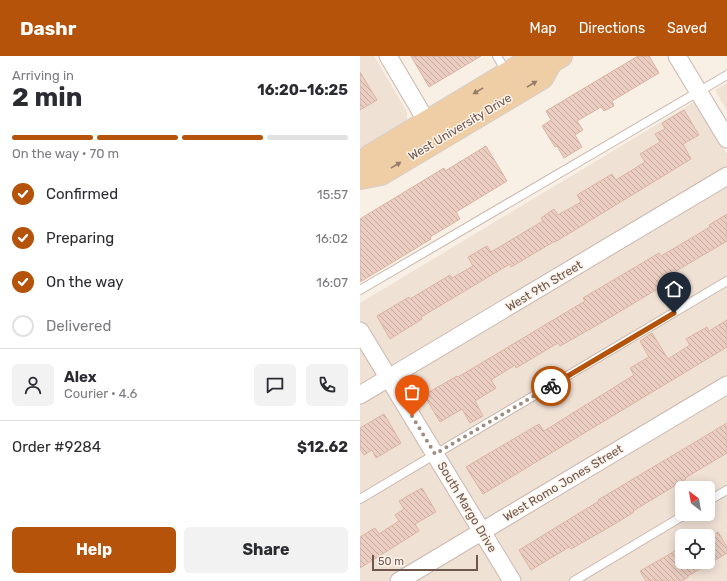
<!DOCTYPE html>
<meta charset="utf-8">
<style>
body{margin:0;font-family:Rubik,sans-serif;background:#f2f2f3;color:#2b2b33;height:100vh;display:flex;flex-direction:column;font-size:15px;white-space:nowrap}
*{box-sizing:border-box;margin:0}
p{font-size:13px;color:#7c7c81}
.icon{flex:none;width:22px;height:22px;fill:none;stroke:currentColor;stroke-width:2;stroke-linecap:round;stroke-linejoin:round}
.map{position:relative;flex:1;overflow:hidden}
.panel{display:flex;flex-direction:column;background:#fff;width:360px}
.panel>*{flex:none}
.needle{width:26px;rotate:329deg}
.tools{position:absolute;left:315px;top:425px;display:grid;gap:8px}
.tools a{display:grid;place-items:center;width:40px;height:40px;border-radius:6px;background:#fff;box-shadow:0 2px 10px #0003;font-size:20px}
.scale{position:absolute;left:12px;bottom:10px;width:106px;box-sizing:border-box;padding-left:4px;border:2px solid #6f574e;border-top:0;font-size:11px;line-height:14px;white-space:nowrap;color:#6f574e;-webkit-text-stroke:3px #fcf4eb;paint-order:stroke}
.pin{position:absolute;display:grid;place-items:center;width:34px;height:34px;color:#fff;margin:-41px -17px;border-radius:50% 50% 50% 0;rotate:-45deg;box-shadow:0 0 4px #0007}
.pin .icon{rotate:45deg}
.courier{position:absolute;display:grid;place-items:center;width:40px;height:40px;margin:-20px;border:3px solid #b45309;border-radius:50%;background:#fff;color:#222;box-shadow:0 1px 5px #0007}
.head em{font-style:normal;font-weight:700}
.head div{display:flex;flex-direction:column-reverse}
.head{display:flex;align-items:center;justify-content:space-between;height:68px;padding:0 12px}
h1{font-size:26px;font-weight:700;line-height:30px}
.bar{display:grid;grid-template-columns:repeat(4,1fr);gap:6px 4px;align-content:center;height:48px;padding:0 12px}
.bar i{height:5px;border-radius:3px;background:#e1e1e2}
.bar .active{background:#b45309}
.bar p{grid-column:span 4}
.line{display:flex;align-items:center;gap:10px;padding:0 12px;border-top:1px solid #e1e1e2}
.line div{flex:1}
.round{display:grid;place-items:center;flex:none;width:42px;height:42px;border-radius:6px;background:#f2f2f3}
ol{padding:0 12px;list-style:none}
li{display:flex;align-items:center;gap:12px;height:44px}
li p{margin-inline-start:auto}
li .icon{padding:4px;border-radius:50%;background:#b45309;color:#fff;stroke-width:4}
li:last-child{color:#7c7c81}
li i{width:22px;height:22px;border:2px solid #e1e1e2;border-radius:50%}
.primary-button{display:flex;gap:8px;margin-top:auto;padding:8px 12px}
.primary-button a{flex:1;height:46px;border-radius:6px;background:#b45309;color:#fff;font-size:16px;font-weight:700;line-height:46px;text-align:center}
.primary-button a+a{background:#f2f2f3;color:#2b2b33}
header{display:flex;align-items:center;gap:24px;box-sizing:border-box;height:56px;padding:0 20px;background:#b45309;color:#fff}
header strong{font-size:19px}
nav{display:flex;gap:22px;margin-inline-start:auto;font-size:14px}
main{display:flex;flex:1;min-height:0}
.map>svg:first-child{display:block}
</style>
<header>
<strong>Dashr</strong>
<nav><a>Map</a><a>Directions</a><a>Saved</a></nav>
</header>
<main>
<section class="panel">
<div class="head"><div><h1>2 min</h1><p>Arriving in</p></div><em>16:20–16:25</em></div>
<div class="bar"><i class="active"></i><i class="active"></i><i class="active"></i><i></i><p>On the way · 70 m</p></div>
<ol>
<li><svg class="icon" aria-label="check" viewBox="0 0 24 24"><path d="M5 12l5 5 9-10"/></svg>Confirmed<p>15:57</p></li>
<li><svg class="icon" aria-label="check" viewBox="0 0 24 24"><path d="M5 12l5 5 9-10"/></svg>Preparing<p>16:02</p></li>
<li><svg class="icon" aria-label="check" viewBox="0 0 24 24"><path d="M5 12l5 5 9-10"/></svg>On the way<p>16:07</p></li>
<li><i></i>Delivered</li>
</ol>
<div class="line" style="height:72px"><a class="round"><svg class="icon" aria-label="person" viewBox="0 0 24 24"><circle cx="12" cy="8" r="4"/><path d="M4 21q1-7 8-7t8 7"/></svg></a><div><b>Alex</b><p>Courier · 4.6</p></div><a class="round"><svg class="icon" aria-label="chat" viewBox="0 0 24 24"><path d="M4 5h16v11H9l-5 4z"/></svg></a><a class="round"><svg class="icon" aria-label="phone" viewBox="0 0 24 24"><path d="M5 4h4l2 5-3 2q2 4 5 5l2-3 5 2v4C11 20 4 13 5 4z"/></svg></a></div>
<div class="line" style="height:52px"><div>Order #9284</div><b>$12.62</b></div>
<div class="primary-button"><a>Help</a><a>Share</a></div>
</section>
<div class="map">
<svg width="367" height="525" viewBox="0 0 367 525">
<defs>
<pattern id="building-back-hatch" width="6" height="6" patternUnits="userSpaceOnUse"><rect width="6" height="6" fill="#ebcec1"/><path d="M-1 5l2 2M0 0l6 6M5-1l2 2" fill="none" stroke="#c3aa9f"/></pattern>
</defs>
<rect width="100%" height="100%" fill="#f9f0e5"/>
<g fill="#f0e1d5" fill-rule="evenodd">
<polygon points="0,0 14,0 47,56 47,64 45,66 0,93"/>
<polygon points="367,27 367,55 355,34"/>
<path d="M 336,45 L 367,98 L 367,525 L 0,525 L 0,247 ZM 322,432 L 348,432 L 348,458 L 322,458 ZM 322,480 L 348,480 L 348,506 L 322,506 Z"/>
</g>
<g fill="url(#building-back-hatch)" stroke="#dbb4a3">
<polygon points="51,0 121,0 69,31"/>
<polygon points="278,0 289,0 299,17 252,45 254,50 244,55 241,51 217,65 223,74 215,79 222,91 204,102 197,90 195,91 182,70 191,64 186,55"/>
<polygon points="0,16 17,44 0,54"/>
<polygon points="324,54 339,79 323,88 331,103 195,186 195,185 151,211 150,208 61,261 62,263 30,283 17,260 49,241 50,243 90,219 92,222 113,210 108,201 127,190 131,196 183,165 181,162 194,153 198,159 221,146 217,139 252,118 256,124 285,106 280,98 300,86 295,78 305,73 302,67"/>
<polygon points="126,90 147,125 96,156 100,163 70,181 71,183 0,226 0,163 84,112 85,115"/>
<polygon points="367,158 367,185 311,218 314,223 239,268 200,290 198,287 156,312 155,309 131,324 136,332 115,345 123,360 110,367 102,353 80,366 64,339 97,320 98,321 225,245 223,242 299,197 301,200 350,171 349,169"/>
<polygon points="367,264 367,291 123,438 106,411 179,368 184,375 274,319 270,312 289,301 280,285 292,277 308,303 330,289 326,283 347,271 349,275"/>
<polygon points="24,358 41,387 16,402 12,394 4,399 0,393 0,372"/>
<polygon points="367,367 367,397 325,422 326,423 273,455 274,456 253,469 211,493 209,491 171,514 159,494 239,445 238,444"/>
<polygon points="62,432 76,456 55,468 59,475 0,512 0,481 15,472 19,478 39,465 35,459 44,453 39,445"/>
<polygon points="358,476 367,491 367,497 328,520 328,521 322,525 286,525 280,515 322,491 322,506 348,506 348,482"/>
</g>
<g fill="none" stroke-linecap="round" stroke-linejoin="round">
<defs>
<g id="service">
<polyline points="137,0 147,17"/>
<polyline points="0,234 367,19"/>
<polyline points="0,443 367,225"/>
<polyline points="348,445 367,434"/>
<polyline points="214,525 326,458"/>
</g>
<g id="minor">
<polyline points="28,0 67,66"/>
<polyline points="317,0 367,83"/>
<polyline points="0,275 152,525"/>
<polyline points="0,339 367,120"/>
<polyline points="39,525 367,329"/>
</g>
<g id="primary">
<polyline points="0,113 10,100 168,5 191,6"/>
<polyline points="0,122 21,118 182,22 191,6 201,0"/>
</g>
</defs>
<use href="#service" stroke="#c9b7ad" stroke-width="10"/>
<use href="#minor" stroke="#c9b7ad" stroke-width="19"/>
<use href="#primary" stroke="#d4cdca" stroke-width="24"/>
<use href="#service" stroke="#fff" stroke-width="8"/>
<use href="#minor" stroke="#fff" stroke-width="17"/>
<use href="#primary" stroke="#efcea6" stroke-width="22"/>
</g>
<defs><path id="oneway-solid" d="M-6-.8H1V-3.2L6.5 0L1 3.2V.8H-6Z"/></defs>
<g fill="#957b68">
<use href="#oneway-solid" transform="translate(172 28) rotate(-31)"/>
<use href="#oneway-solid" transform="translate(118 35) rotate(149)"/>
<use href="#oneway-solid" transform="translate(36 109) rotate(-31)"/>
</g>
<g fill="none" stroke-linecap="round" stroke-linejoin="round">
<polyline stroke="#9f8d83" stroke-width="4" stroke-dasharray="0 7.2" points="52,360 75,398 191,330"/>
<polyline stroke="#b45309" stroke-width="5" points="191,330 314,257"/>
</g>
<g text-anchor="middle" stroke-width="3" stroke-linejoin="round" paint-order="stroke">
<g font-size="12" fill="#6f574e" stroke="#fcf4eb">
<text transform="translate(100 71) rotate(-31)" y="4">West University Drive</text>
<text transform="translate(184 230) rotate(-31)" y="4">West 9th Street</text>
<text transform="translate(203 427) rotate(-31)" y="4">West Romo Jones Street</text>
<text transform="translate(107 451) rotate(59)" y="4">South Margo Drive</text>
</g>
</g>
</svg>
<div class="tools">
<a><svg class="needle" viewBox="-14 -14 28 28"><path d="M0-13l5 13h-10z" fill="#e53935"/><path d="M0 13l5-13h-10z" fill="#7c7c81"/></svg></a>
<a><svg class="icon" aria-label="locate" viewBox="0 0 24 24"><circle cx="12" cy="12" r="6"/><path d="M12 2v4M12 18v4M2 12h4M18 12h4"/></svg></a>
</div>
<div class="scale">50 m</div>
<div class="pin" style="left:52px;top:360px;background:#ea580c"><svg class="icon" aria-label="bag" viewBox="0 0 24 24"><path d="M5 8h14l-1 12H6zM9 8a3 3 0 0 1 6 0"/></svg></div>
<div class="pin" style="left:314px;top:257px;background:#1f2937"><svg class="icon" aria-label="home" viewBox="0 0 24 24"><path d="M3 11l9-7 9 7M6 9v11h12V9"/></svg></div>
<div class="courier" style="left:191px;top:330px"><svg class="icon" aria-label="bike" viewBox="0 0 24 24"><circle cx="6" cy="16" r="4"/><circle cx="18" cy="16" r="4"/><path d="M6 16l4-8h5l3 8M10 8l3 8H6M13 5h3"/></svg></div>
</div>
</main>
